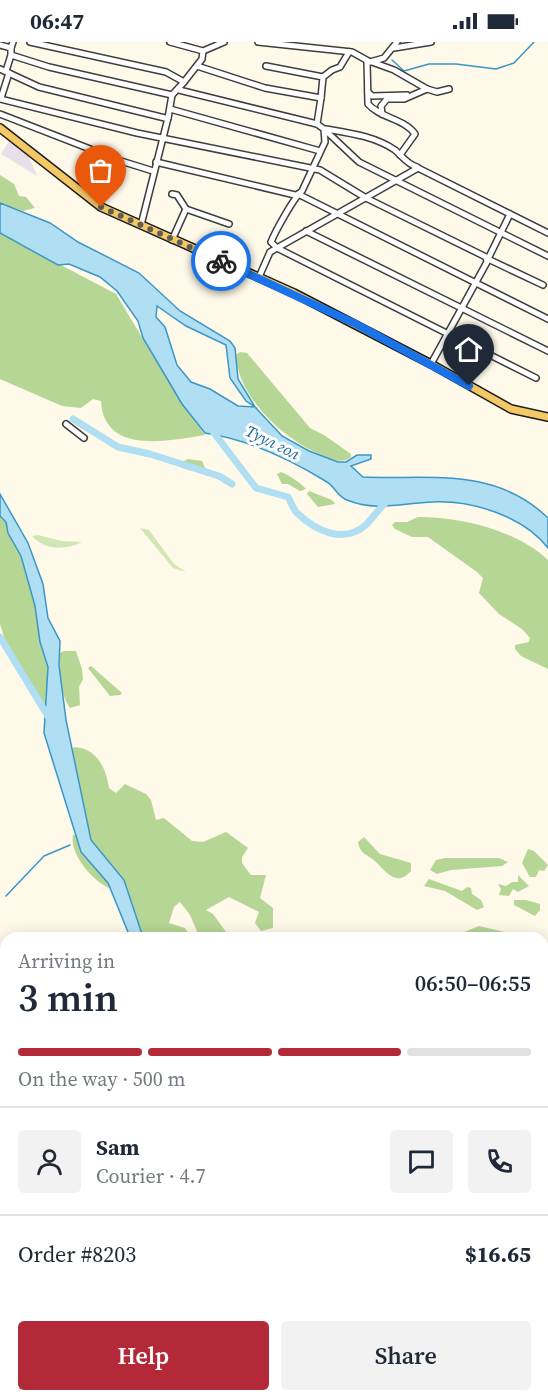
<!DOCTYPE html>
<meta charset="utf-8">
<style>
body{margin:0;font-family:"Source Serif 4",serif;background:#f2f2f3;color:#1f2937;height:100vh;display:flex;flex-direction:column;font-size:22px;white-space:nowrap}
*{box-sizing:border-box;margin:0}
p{font-size:20px;color:#747a83}
.icon{flex:none;width:33px;height:33px;fill:none;stroke:currentColor;stroke-width:2;stroke-linecap:round;stroke-linejoin:round}
.map{position:relative;flex:1;overflow:hidden}
.details{position:absolute;left:0px;top:890px;width:549px;height:470px;display:flex;flex-direction:column;background:#fff;border-radius:18px 18px 0 0;box-shadow:0 3px 15px #0003}
.details>*{flex:none}
.pin{position:absolute;display:grid;place-items:center;width:51px;height:51px;color:#fff;margin:-62px -26px;border-radius:50% 50% 50% 0;rotate:-45deg;box-shadow:0 0 6px #0007}
.pin .icon{rotate:45deg}
.courier{position:absolute;display:grid;place-items:center;width:60px;height:60px;margin:-30px;border:4px solid #1a73e8;border-radius:50%;background:#fff;color:#222;box-shadow:0 2px 8px #0007}
.summary em{font-style:normal;font-weight:600}
.summary div{display:flex;flex-direction:column-reverse}
.summary{display:flex;align-items:center;justify-content:space-between;height:102px;padding:0 18px}
h1{font-size:39px;font-weight:600;line-height:45px}
.bar{display:grid;grid-template-columns:repeat(4,1fr);gap:9px 6px;align-content:center;height:72px;padding:0 18px}
.bar i{height:8px;border-radius:4px;background:#e0e1e3}
.bar .active{background:#b42937}
.bar p{grid-column:span 4}
.line{display:flex;align-items:center;gap:15px;padding:0 18px;border-top:2px solid #e0e1e3}
.line div{flex:1}
.round{display:grid;place-items:center;flex:none;width:63px;height:63px;border-radius:6px;background:#f2f2f3}
.action{display:flex;gap:12px;margin-top:auto;padding:12px 18px}
.action a{flex:1;height:69px;border-radius:6px;background:#b42937;color:#fff;font-size:24px;font-weight:600;line-height:69px;text-align:center}
.action a+a{background:#f2f2f3;color:#1f2937}
.status{display:flex;justify-content:space-between;align-items:center;height:42px;padding:0 30px;background:#fff;direction:ltr}
.status svg{height:16px;fill:currentColor}
.map>svg:first-child{display:block}
</style>
<div class="status"><b>06:47</b><svg viewBox="0 0 49 12"><path d="M0 12V9h3v3zM5 12V6h3v6zM10 12V3h3v9zM15 12V0h3v12zM26 1h20v11H26zM47 4h2v5h-2z"/></svg></div>
<div class="map">
<svg width="548" height="1358" viewBox="0 0 548 1358">
<rect width="100%" height="100%" fill="#fef9e9"/>
<polygon fill="#e8dfea" points="11,96 25,105 37,134 1,112"/>
<g fill="#d1e6b5">
<polygon points="140,486 149,488 174,522 186,530 173,526"/>
<path d="M 38,493 L 62,499 L 82,500 C 66,508 45,509 32,494 Z"/>
</g>
<g fill="#b6d695">
<polygon points="0,133 14,142 19,154 26,155 35,166 23,169 0,161"/>
<path d="M 0,191 L 116,252 L 182,362 L 205,393 C 168,399 104,413 101,359 L 93,357 L 81,366 L 62,364 L 0,337 Z"/>
<path d="M 240,310 L 247,311 L 310,386 L 324,393 L 351,412 L 351,415 C 342,422 334,418 324,414 C 286,400 237,355 236,313 Z"/>
<polygon points="188,417 202,419 208,433 182,426 180,421"/>
<path d="M 281,430 C 290,434 300,440 306,447 L 300,449 L 288,442 L 282,442 L 277,432 Z"/>
<polygon points="309,449 332,458 335,462 318,465 307,452"/>
<polygon points="0,474 6,480 8,491 21,514 35,565 40,600 48,625 47,664 42,662 5,598 0,582"/>
<path d="M 418,475 C 461,475 516,488 548,518 L 548,627 L 521,614 L 515,607 L 515,603 L 529,600 L 530,596 L 522,587 L 499,572 L 479,551 L 483,536 L 477,530 L 428,495 L 412,495 L 395,487 L 392,483 L 395,480 L 407,480 Z"/>
<path d="M 64,609 L 76,609 L 82,627 L 83,637 L 79,645 L 80,663 L 70,666 C 60,652 59,628 60,611 Z"/>
<polygon points="91,624 122,651 120,653 110,654 88,626"/>
<path d="M 75,705 C 98,707 106,727 109,746 L 116,751 L 125,742 L 146,752 L 151,758 L 156,778 L 164,776 L 192,799 L 203,800 L 226,790 L 248,806 L 242,815 L 242,821 L 251,833 L 266,833 L 260,856 L 273,866 L 273,886 L 261,889 L 255,881 L 259,870 L 229,855 L 206,868 L 213,872 L 229,894 L 199,894 L 190,873 L 180,860 L 174,865 L 169,881 L 185,886 L 189,892 L 178,895 L 143,895 L 124,838 L 91,798 L 71,712 L 71,707 Z"/>
<path d="M 73,793 L 76,793 L 81,810 L 108,841 L 109,846 C 93,839 69,812 73,793 Z"/>
<path d="M 364,795 L 380,812 L 411,821 L 411,829 C 397,845 387,831 376,820 C 368,812 360,813 358,800 Z"/>
<polygon points="528,807 534,809 548,823 544,829 539,828 536,835 530,835 522,821"/>
<polygon points="445,816 499,816 508,820 502,824 451,828 437,832 430,828 436,818"/>
<polygon points="518,833 529,844 518,850 513,847 509,854 499,853 501,847 498,842 506,844 512,840 518,840"/>
<polygon points="429,837 462,849 467,845 471,846 472,852 481,858 484,865 477,868 445,849 424,844"/>
<polygon points="526,858 540,862 540,868 535,874 514,863 514,858"/>
<polygon points="479,884 509,891 513,895 452,895"/>
<polygon points="548,936 548,996 543,990 543,937"/>
<polygon points="543,1014 548,1018 548,1076 543,1074"/>
</g>
<g fill="#b0def3" stroke="#3a97c7" stroke-width="1.5" fill-rule="evenodd">
<path d="M 0,161 L 50,181 L 78,200 L 139,231 L 180,269 L 230,299 L 235,306 L 238,337 L 255,365 L 282,394 L 309,409 L 338,420 L 346,420 L 357,413 L 371,413 L 371,417 L 351,424 L 363,435 C 430,438 494,424 548,476 L 548,506 C 523,474 472,458 432,460 C 403,461 376,470 347,458 C 338,455 335,445 327,440 C 291,418 246,397 205,391 L 182,362 L 143,296 L 138,279 L 117,249 L 100,235 L 69,222 L 58,223 L 0,191 ZM 157,264 L 186,284 L 226,303 L 230,336 L 246,359 L 255,365 L 238,364 L 210,347 L 191,340 L 177,323 L 165,285 L 156,275 Z"/>
<polygon points="0,452 28,501 43,542 48,576 60,599 59,623 66,678 91,798 124,838 143,895 130,895 108,841 81,810 77,797 44,691 48,625 40,600 35,564 21,514 8,491 6,480 0,474"/>
</g>
<g fill="none" stroke-linecap="round" stroke-linejoin="round">
<g stroke="#3a97c7" stroke-width="1.5">
<polyline points="392,18 404,29 429,22 456,22 496,27 514,21 534,0"/>
<polyline points="6,854 44,814 70,803"/>
<polyline points="0,933 6,935"/>
<polyline points="0,1020 6,1014"/>
<polyline points="233,1358 234,1353"/>
</g>
<g stroke="#b0def3" stroke-width="7">
<polyline points="73,377 118,405 150,412 219,434 232,442"/>
<path d="M 211,387 L 256,446 L 288,455 C 291,460 293,467 297,471 C 316,489 344,503 367,482 C 373,475 379,467 385,461"/>
<polyline points="0,595 49,676"/>
</g>
<defs>
<g id="minor">
<polyline points="30,0 166,30 184,40 202,17 203,9"/>
<polyline points="170,0 203,9 224,0"/>
<polyline points="258,0 352,10 370,20 384,16 397,0"/>
<polyline points="0,3 11,6 13,0"/>
<polyline points="11,6 11,13 49,25 172,53 184,40"/>
<polyline points="394,6 431,0"/>
<path d="M 367,19 L 368,62 C 380,76 405,77 415,92 L 400,113"/>
<polyline points="372,20 394,28 427,47"/>
<polyline points="197,24 265,46 321,56 323,35 266,24"/>
<polyline points="0,27 39,45 165,76 168,76 172,53"/>
<polyline points="6,29 11,13"/>
<polyline points="323,35 332,28 340,25 349,10"/>
<polyline points="179,48 317,82"/>
<polyline points="368,50 372,54 407,53"/>
<polyline points="1,56 9,31"/>
<path d="M 321,56 L 317,82 L 324,87 L 325,100 L 302,149 C 294,155 275,190 271,200 L 277,206 L 418,126 L 548,191"/>
<polyline points="0,57 137,91 320,128 366,156 486,215 487,220 431,322"/>
<polyline points="170,67 320,109"/>
<polyline points="0,72 121,119 153,129"/>
<polyline points="382,72 381,64 387,57 404,57 427,47 437,50 449,47"/>
<path d="M 326,87 C 349,91 374,94 395,108 C 403,115 407,122 417,125"/>
<polyline points="325,88 359,120 548,214"/>
<polyline points="156,120 295,153"/>
<polyline points="172,152 177,153 186,167"/>
<polyline points="298,152 548,277"/>
<polyline points="510,172 488,217 543,243"/>
<polyline points="141,183 168,76"/>
<polyline points="306,189 548,309"/>
<polyline points="172,198 186,167 229,182"/>
<polyline points="259,235 270,210 277,206 536,336"/>
<polyline points="66,382 84,396"/>
<polyline points="543,1234 548,1238"/>
<polyline points="279,1358 284,1353"/>
</g>
<polyline id="major" points="0,86 101,165 294,251 431,322 511,367 548,375"/>
</defs>
<use href="#minor" stroke="#3e3e3e" stroke-width="8"/>
<use href="#major" stroke="#1c1c1c" stroke-width="10"/>
<use href="#minor" stroke="#fff" stroke-width="5"/>
<use href="#major" stroke="#f3c965" stroke-width="7"/>
</g>
<g fill="none" stroke-linecap="round" stroke-linejoin="round">
<polyline stroke="#605e59" stroke-width="6" stroke-dasharray="0 10.8" points="101,165 221,219"/>
<polyline stroke="#1a73e8" stroke-width="8" points="221,219 356,282 469,344"/>
</g>
<g text-anchor="middle" stroke-width="6" stroke-linejoin="round" paint-order="stroke">
<g font-size="16" font-style="italic" fill="#1a6797" stroke="#fff">
<text transform="translate(273 400) rotate(26)" y="6">Туул гол</text>
</g>
</g>
</svg>
<div class="pin" style="left:101px;top:165px;background:#ea580c"><svg class="icon" aria-label="bag" viewBox="0 0 24 24"><path d="M5 8h14l-1 12H6zM9 8a3 3 0 0 1 6 0"/></svg></div>
<div class="pin" style="left:469px;top:344px;background:#1f2937"><svg class="icon" aria-label="home" viewBox="0 0 24 24"><path d="M3 11l9-7 9 7M6 9v11h12V9"/></svg></div>
<div class="courier" style="left:221px;top:219px"><svg class="icon" aria-label="bike" viewBox="0 0 24 24"><circle cx="6" cy="16" r="4"/><circle cx="18" cy="16" r="4"/><path d="M6 16l4-8h5l3 8M10 8l3 8H6M13 5h3"/></svg></div>
<section class="details">
<div class="summary"><div><h1>3 min</h1><p>Arriving in</p></div><em>06:50–06:55</em></div>
<div class="bar"><i class="active"></i><i class="active"></i><i class="active"></i><i></i><p>On the way · 500 m</p></div>
<div class="line" style="height:108px"><a class="round"><svg class="icon" aria-label="person" viewBox="0 0 24 24"><circle cx="12" cy="8" r="4"/><path d="M4 21q1-7 8-7t8 7"/></svg></a><div><b>Sam</b><p>Courier · 4.7</p></div><a class="round"><svg class="icon" aria-label="chat" viewBox="0 0 24 24"><path d="M4 5h16v11H9l-5 4z"/></svg></a><a class="round"><svg class="icon" aria-label="phone" viewBox="0 0 24 24"><path d="M5 4h4l2 5-3 2q2 4 5 5l2-3 5 2v4C11 20 4 13 5 4z"/></svg></a></div>
<div class="line" style="height:78px"><div>Order #8203</div><b>$16.65</b></div>
<div class="action"><a>Help</a><a>Share</a></div>
</section>
</div>
